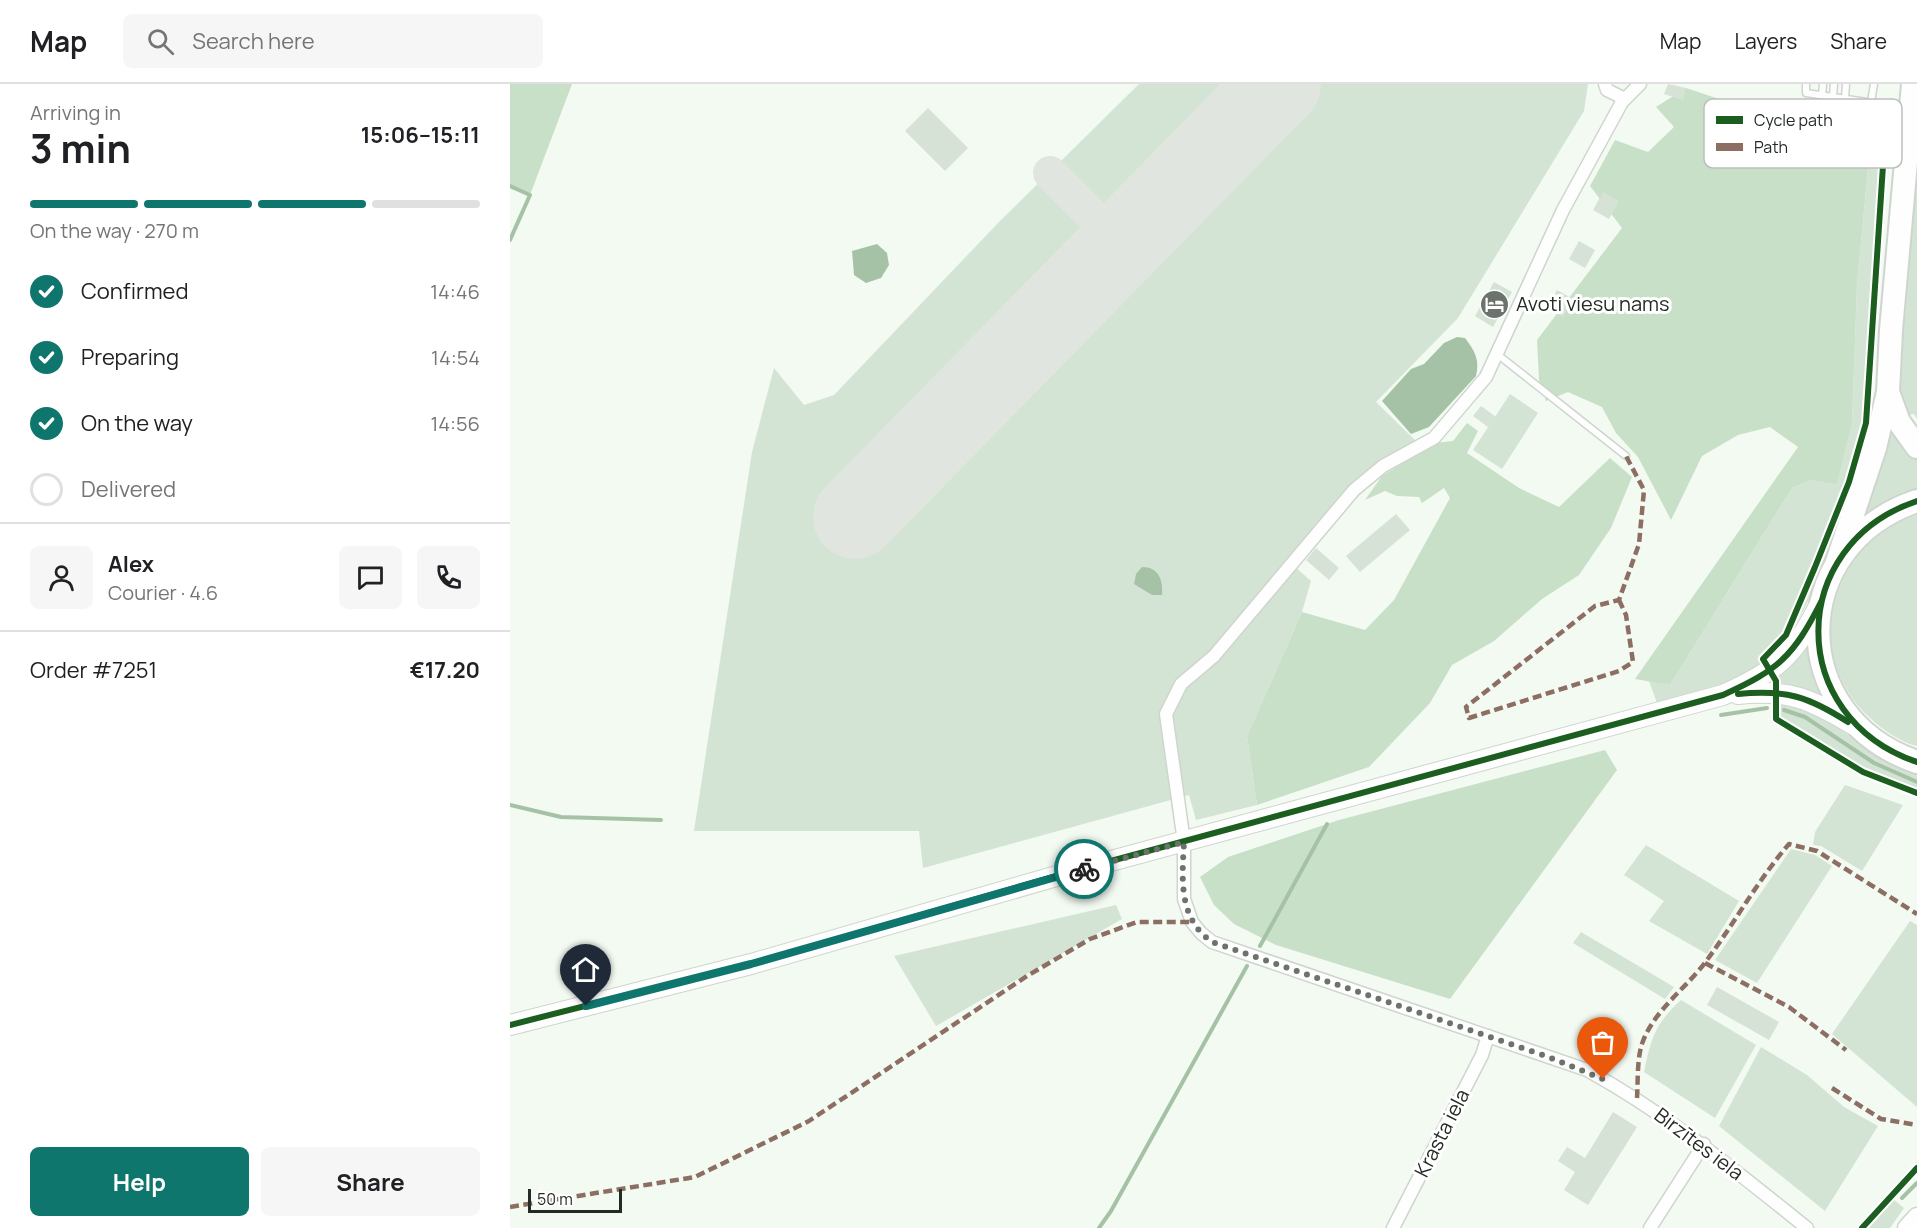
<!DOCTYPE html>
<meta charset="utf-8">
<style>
body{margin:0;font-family:Manrope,sans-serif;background:#f6f6f6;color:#202124;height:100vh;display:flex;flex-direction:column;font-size:22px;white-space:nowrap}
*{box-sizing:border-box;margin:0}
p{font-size:20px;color:#757577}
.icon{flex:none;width:33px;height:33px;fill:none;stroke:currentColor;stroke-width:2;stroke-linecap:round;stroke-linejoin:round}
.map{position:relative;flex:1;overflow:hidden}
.side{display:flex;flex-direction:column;background:#fff;width:510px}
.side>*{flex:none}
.scale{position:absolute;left:18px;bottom:15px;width:94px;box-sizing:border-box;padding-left:6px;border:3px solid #242b24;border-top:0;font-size:16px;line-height:21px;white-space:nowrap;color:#242b24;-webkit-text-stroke:4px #fff;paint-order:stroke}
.pin{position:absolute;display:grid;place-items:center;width:51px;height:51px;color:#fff;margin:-62px -26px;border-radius:50% 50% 50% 0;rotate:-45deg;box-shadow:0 0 6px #0007}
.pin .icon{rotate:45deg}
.courier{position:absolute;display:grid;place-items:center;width:60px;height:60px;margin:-30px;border:4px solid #0f766e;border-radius:50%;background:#fff;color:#222;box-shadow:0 2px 8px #0007}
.overview em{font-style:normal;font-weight:700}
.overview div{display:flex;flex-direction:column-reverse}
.overview{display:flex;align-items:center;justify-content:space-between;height:102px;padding:0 30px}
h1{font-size:39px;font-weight:700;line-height:45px}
.bar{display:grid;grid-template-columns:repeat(4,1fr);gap:9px 6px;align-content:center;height:72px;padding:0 30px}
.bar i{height:8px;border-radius:4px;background:#e0e0e0}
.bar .on{background:#0f766e}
.bar p{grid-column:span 4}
.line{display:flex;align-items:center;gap:15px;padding:0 30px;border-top:2px solid #e0e0e0}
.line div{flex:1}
.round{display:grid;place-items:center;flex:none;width:63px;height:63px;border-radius:9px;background:#f6f6f6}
ol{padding:0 30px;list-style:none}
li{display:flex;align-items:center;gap:18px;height:66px}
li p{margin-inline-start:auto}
li .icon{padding:6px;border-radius:50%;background:#0f766e;color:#fff;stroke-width:4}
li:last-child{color:#757577}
li i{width:33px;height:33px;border:3px solid #e0e0e0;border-radius:50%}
.action{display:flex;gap:12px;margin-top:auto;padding:12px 30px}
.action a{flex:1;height:69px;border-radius:9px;background:#0f766e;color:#fff;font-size:24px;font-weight:700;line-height:69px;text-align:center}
.action a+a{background:#f6f6f6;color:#202124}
header{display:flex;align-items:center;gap:36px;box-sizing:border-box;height:84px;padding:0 30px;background:#fff;border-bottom:2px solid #e0e0e0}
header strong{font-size:28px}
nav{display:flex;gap:33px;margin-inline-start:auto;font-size:21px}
.search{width:420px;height:54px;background:#f6f6f6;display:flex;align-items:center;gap:15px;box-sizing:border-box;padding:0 21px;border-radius:9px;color:#757577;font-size:22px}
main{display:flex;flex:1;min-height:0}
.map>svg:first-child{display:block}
</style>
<header>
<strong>Map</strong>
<div class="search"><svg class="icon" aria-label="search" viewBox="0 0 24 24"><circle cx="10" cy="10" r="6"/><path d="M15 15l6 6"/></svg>Search here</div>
<nav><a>Map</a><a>Layers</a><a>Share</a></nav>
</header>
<main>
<section class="side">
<div class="overview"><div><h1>3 min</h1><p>Arriving in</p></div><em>15:06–15:11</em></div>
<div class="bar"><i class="on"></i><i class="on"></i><i class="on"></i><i></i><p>On the way · 270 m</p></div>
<ol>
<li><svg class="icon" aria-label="check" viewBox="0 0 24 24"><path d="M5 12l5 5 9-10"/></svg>Confirmed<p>14:46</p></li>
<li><svg class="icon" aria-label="check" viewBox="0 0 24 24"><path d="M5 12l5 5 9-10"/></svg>Preparing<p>14:54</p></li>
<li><svg class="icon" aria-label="check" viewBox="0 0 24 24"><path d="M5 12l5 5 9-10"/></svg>On the way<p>14:56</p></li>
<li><i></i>Delivered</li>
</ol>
<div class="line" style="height:108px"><a class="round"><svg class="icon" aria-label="person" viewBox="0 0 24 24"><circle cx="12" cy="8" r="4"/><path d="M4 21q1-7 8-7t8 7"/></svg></a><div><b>Alex</b><p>Courier · 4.6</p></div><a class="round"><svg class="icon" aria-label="chat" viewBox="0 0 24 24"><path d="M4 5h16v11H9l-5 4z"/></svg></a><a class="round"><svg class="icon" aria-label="phone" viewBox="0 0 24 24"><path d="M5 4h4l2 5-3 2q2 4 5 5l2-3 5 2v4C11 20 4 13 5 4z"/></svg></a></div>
<div class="line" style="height:78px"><div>Order #7251</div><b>€17.20</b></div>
<div class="action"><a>Help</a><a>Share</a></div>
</section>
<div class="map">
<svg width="1407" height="1144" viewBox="0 0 1407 1144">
<rect width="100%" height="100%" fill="#f2faf2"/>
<g fill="#d4e4d4">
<polygon points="629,0 1078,0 1074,27 948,234 866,318 908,359 850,392 783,472 784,482 801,497 792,528 737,652 747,721 686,736 679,711 413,784 409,747 184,747 242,368 264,284 294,321 324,311 489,138"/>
<polygon points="1356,22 1374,24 1376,30 1356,311 1351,350 1342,383 1287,522 1274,548 1251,572 1253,582 1238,592 1147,619 1139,597 1160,601 1282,404 1301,396 1327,399 1342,340 1347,201 1363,33 1349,31 1351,24"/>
<polygon points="1407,51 1407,335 1404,330 1398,331 1389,303 1390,259"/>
<polygon points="1000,310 1028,329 992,385 963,366"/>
<path d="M 1357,343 L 1360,343 C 1340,413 1308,525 1258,578 L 1257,575 L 1278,552 L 1286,538 L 1338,408 Z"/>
<polygon points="1377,344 1385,344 1407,374 1407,406 1373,418 1354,430"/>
<path d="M 1407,431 L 1407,662 C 1390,658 1373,646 1360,634 C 1290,570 1320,460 1407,431 Z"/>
<polygon points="1297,561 1304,598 1310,611 1270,601 1268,591"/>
<polygon points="1269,617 1296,623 1317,635 1359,667 1407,690 1407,706 1350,683 1274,639 1268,634"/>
<polygon points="1335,701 1393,721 1352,787 1311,762 1303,761 1305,748"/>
<polygon points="1136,761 1229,817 1197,870 1139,837 1154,817 1114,791"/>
<polygon points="1281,765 1305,771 1322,782 1247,899 1205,876"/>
<polygon points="606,821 612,835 426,942 384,872"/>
<polygon points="1400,837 1407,841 1407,1023 1322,950"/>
<polygon points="1071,848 1164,903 1155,915 1063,859"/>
<path d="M 1171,916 L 1246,961 L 1205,1034 L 1134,988 C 1141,954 1145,940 1171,916 Z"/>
<polygon points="1251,963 1297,991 1334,1023 1368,1042 1315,1127 1209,1042"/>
<polygon points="1383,1115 1394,1124 1380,1144 1357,1144"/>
</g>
<g fill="#c8e0c8">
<polygon points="0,0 62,0 20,111 0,102"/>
<polygon points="1176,4 1221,19 1363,32 1347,201 1342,340 1327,400 1301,396 1282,404 1160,601 1125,595 1288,363 1260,343 1228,351 1192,372 1161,436 1128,373 1106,349 1092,323 1058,308 1036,317 1029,296 1027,256 1112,144 1080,102 1105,56 1138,68 1164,43 1146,23"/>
<polygon points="957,339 968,347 957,369 1009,404 1049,423 1100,374 1122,393 1101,444 1069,491 1032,515 984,557 942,581 920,619 859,683 747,721 737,652 792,528 855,546 884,516 940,414 934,404 912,419 909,413 887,412 875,407 855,416 872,392 924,359 943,357"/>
<polygon points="1095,666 1107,686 940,915 766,861 724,840 704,821 690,793 718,773 829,736"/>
</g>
<g fill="#a6c2a6">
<polygon points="367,160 377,169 379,181 371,194 356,199 344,191 342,167"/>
<path d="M 947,253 L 955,254 C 965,267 970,276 966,292 L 919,343 L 901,350 L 872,317 L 901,285 L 914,280 L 934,259 Z"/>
<path d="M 632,483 C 649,483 653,496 652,511 L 642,511 L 624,500 L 626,490 Z"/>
</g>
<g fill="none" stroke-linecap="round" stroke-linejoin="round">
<g stroke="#a6c2a6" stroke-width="4">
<polyline points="0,102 20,111 0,156"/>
<polyline points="1274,626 1295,633 1364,679 1407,698"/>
<polyline points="1211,631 1257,624"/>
<polyline points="0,721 51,733 151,736"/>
<polyline points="750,862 817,740"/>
<polyline points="1392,1114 1407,1099"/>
<polyline points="589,1144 601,1127 737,882"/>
</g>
<polyline stroke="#e0e5e0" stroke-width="34" points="540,89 612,161"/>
<polyline stroke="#e0e5e0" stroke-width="84" points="345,433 769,0"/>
</g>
<g fill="#d7e2d7">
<polygon points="1158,0 1176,4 1173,16 1154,10"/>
<polygon points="418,24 458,64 435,87 395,47"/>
<polygon points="1093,108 1109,117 1099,135 1083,126"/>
<polygon points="1069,157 1085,166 1075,184 1059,175"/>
<polygon points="984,198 1002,208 983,243 965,232"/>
<polygon points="1047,206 1063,215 1053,233 1037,224"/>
<polygon points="971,322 986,333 978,343 963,332"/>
<polygon points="886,430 900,446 850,488 836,472"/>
<polygon points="806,464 829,484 819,496 796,476"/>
<polygon points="1207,903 1269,938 1259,956 1197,921"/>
<polygon points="1103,1028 1127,1043 1078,1121 1054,1106 1065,1088 1048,1077 1057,1063 1075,1074"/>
</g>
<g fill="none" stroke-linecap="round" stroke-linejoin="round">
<defs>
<g id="lane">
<polyline points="1296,0 1296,9 1397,24"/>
<polyline points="1312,11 1313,0"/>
<polyline points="1323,12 1324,0"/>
<polyline points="1335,14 1336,0"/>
<polyline points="1361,18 1364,0"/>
<polyline points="987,270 1116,372"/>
</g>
<g id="street">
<polyline points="1095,0 1097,6 1115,15"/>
<path d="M 1130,0 L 1112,18 L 1053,126 L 976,293 L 924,354 L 873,382 L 844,406 L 704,572 L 671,600 L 656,630 L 674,758 L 674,815 L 682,838 L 691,849 L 702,858 L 1077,986 C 1160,1032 1223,1085 1297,1144"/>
<polyline points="883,1144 972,971 978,952"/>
<polyline points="1140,1144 1194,1060"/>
</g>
<polyline id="secondary" points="1397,1144 1407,1133"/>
<g id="primary">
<path d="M 1228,610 C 1279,605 1301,615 1344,641"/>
<path d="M 0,941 L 241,880 L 564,787 L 1213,611 C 1267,586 1283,574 1310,520"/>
</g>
<g id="highway">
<polyline points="1378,308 1389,338 1407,363"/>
<path d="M 1407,417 C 1276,461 1275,633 1407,678"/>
<polyline points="1327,478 1365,364 1378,308 1381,246 1403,0"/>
</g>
</defs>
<use href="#lane" stroke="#ced5ce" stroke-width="9"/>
<use href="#street" stroke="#ced5ce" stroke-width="15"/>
<use href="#secondary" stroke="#ced5ce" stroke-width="21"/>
<use href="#primary" stroke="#ced5ce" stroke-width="22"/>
<use href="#highway" stroke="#ced5ce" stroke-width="26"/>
<use href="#lane" stroke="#fdfefd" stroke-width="6"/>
<use href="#street" stroke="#fdfefd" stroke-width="12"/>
<use href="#secondary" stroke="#fdfefd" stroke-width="18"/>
<use href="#primary" stroke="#fdfefd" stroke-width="20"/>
<use href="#highway" stroke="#fdfefd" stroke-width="22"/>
<g stroke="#8d6e63" stroke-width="4.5" stroke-dasharray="9 4.5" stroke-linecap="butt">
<polyline points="1109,516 1116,531 1123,578 1109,587 959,634 956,623 1085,522 1109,516 1129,460 1134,406 1116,372"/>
<polyline points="1195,879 1279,923 1336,966"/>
<polyline points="1322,1004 1371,1035 1407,1041"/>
<path d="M 1127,1014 C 1128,998 1127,979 1131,963 C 1141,928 1177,904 1197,876 C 1225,838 1248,796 1279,760 L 1307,767 L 1407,830"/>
<polyline points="0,1123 185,1093 299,1037 517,892 580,855 627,838 682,838"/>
</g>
<defs>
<g id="cycleway">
<polyline points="1377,21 1356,339 1339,398 1305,483 1276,551 1253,575 1266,597 1266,635 1353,688 1407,709"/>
<path d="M 1407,417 C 1276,461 1275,633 1407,678"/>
<path d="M 1228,610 C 1276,605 1299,613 1338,638"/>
<path d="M 0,941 L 241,880 L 564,787 L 1213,611 C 1268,586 1283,573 1311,518"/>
<polyline points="1352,1144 1407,1084"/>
</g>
</defs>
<use href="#cycleway" stroke="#fff" stroke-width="10"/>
<use href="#cycleway" stroke="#1b5e20" stroke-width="6"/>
</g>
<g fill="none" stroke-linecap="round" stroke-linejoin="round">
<path stroke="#6c736c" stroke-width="6" stroke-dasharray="0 10.8" d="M 574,785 L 674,758 C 672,796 668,834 702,858 L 1036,972 L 1093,995"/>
<polyline stroke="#0f766e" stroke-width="8" points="76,922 241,880 574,785"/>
</g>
<defs>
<symbol id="hotel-disc" viewBox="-11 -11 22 22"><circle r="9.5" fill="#6c736c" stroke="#fff"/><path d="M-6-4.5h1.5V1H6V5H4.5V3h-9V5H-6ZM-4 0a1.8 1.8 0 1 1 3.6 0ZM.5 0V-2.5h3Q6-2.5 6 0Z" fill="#fff"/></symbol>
</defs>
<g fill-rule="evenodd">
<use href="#hotel-disc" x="968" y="204" width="33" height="33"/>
</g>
<g text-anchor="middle" stroke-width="6" stroke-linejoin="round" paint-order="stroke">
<g font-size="20" fill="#242b24" stroke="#fff" text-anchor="start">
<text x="1006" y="227">Avoti viesu nams</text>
</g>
<g font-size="20" fill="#242b24" stroke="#fff">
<text transform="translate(932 1049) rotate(-63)" y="7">Krasta iela</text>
<text transform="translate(1189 1060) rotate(37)" y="7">Birzītes iela</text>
</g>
</g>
<rect x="1194" y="15" width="198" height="69" rx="9" fill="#fff" stroke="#bdbfbd" stroke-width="1.5"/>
<rect x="1206" y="32" width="27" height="8" fill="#1b5e20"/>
<rect x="1206" y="59" width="27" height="8" fill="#8d6e63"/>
<g font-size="16" fill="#242b24">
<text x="1244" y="42">Cycle path</text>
<text x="1244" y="69">Path</text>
</g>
</svg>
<div class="scale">50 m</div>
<div class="pin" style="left:1093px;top:995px;background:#ea580c"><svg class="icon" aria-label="bag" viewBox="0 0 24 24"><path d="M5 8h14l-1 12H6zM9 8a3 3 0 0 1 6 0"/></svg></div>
<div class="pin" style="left:76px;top:922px;background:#1f2937"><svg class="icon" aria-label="home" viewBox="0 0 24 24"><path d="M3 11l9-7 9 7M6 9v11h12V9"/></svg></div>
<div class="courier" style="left:574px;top:785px"><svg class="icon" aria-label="bike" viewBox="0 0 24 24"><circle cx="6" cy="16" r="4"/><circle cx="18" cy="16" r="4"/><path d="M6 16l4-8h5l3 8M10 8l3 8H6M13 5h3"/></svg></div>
</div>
</main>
